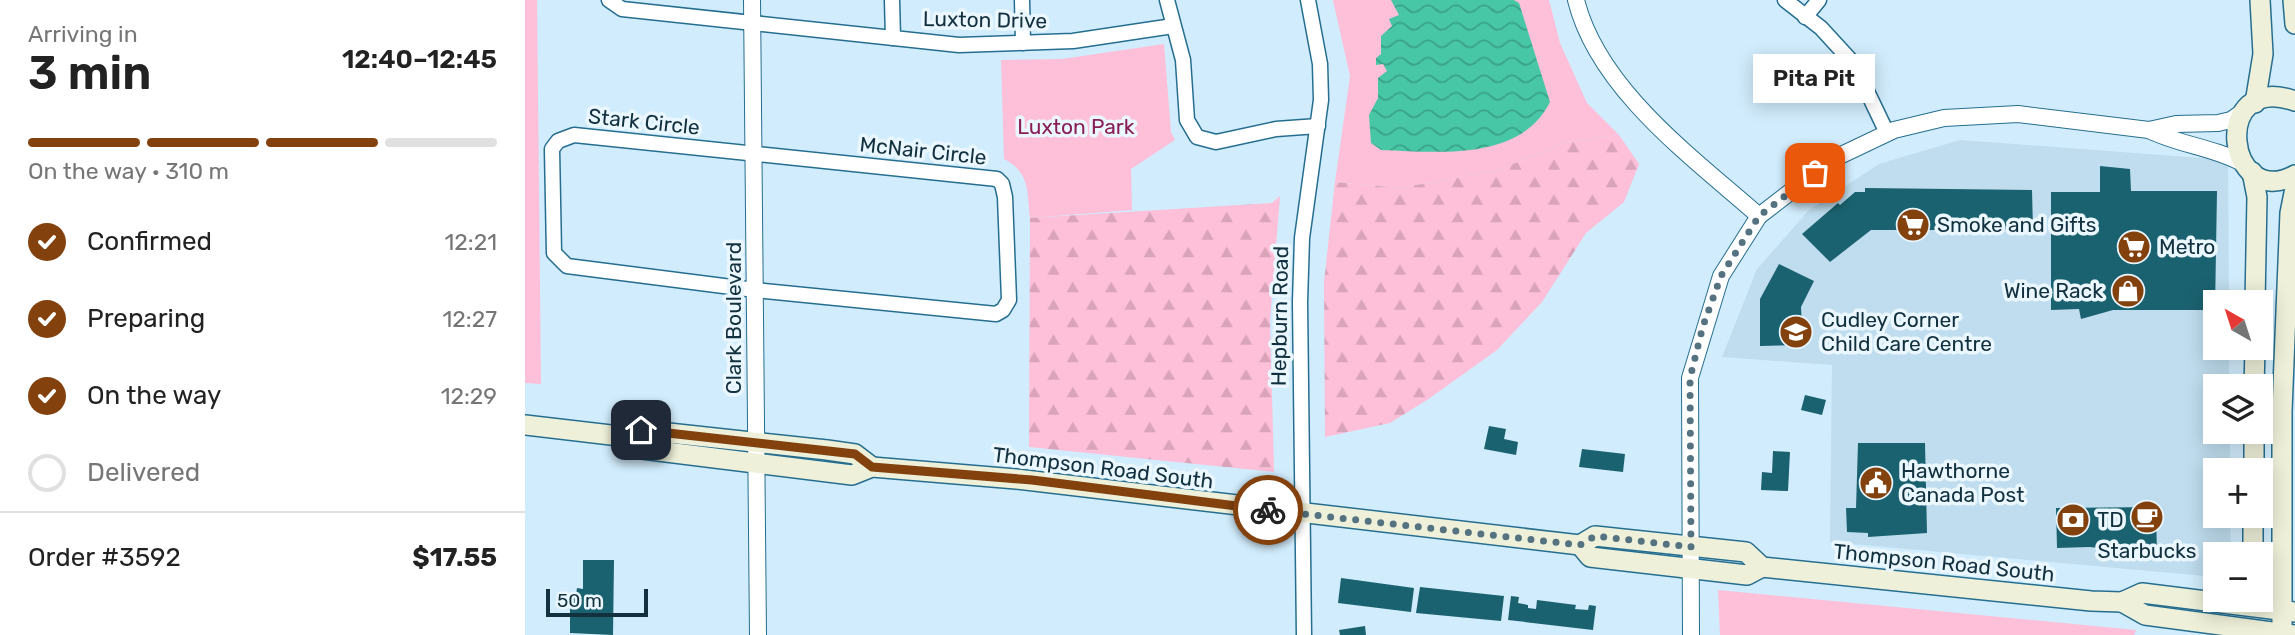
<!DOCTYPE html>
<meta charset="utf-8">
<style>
body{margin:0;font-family:Rubik,sans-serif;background:#f2f2f2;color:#222;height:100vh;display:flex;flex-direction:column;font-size:26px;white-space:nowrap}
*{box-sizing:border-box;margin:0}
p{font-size:23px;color:#767676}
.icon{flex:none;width:38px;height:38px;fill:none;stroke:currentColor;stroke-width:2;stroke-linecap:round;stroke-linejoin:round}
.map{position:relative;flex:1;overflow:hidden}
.drawer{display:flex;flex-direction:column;background:#fff;width:525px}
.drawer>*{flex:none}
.needle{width:46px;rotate:321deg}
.tools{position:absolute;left:1678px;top:290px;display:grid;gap:14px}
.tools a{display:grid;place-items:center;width:70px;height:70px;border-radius:0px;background:#fff;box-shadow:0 4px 18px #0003;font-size:35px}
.scale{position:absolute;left:21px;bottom:18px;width:102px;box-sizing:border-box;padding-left:7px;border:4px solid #12303e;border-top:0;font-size:19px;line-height:24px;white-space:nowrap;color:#12303e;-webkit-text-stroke:5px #eaf7ff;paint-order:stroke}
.pin{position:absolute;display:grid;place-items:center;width:60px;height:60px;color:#fff;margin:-30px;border-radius:14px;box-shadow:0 4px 10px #0006}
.courier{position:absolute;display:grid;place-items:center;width:70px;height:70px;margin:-35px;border:5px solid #83420d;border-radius:50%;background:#fff;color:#222;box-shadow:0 2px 9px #0007}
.bubble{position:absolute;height:49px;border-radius:0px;background:#fff;box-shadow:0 4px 18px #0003;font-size:23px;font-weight:600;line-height:49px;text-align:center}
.headline em{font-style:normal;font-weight:600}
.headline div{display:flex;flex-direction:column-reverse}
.headline{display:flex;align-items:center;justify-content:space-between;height:119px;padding:0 28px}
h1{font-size:46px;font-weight:600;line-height:52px}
.bar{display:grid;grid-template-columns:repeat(4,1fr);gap:10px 7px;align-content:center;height:84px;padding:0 28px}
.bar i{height:9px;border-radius:5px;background:#e0e0e0}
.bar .selected{background:#83420d}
.bar p{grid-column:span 4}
.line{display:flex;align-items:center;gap:18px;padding:0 28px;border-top:2px solid #e0e0e0}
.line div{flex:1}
ol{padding:0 28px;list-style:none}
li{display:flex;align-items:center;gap:21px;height:77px}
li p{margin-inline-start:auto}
li .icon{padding:7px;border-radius:50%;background:#83420d;color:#fff;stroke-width:4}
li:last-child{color:#767676}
li i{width:38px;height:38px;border:4px solid #e0e0e0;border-radius:50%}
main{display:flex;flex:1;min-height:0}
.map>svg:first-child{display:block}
</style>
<main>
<section class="drawer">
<div class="headline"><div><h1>3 min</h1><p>Arriving in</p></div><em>12:40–12:45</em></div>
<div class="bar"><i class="selected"></i><i class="selected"></i><i class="selected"></i><i></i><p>On the way · 310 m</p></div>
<ol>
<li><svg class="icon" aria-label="check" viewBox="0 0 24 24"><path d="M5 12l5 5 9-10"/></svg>Confirmed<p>12:21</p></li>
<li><svg class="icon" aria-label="check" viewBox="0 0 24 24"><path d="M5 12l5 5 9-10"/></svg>Preparing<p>12:27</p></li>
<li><svg class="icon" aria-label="check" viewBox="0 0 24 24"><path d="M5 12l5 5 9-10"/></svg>On the way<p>12:29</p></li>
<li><i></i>Delivered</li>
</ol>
<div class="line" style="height:91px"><div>Order #3592</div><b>$17.55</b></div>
</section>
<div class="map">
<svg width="1770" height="635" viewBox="0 0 1770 635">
<defs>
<pattern id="forest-firs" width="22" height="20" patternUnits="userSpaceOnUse" patternTransform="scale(1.75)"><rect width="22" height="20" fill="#febfd8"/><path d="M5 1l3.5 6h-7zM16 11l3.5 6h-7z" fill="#d9a4ba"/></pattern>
<pattern id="water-waves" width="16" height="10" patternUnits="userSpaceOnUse" patternTransform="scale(1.75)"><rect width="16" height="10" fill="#47c7a6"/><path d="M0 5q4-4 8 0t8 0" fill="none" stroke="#3aa289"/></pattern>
</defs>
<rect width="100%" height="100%" fill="#d1ecfc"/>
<polygon fill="#bfddee" points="1435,140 1703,160 1704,303 1690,303 1690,348 1704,348 1704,387 1690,387 1690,432 1705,432 1705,471 1690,471 1690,516 1705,516 1706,555 1690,555 1690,577 1305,542 1307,365 1197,357 1232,269 1284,210 1354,164"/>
<g fill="#febfd8">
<polygon points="0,0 12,0 16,384 0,383"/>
<polygon points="808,0 1024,0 1035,43 1062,103 1094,135 1040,142 971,171 874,188 810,182 825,76"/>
<path d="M 639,44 L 646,132 L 650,140 L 606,169 L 607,210 L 505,218 C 502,192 505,172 479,159 L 476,60 L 537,59 Z"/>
<polygon points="1193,590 1611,630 1609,635 1195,635"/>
</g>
<g fill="url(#forest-firs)">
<polygon points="1094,135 1114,164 1099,202 1061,233 1017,302 972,350 902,400 865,423 800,437 799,282 810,182 874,188 971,171 1040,142"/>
<polygon points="755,196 745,320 749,472 504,447 505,218 747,203"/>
</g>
<path fill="url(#water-waves)" d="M 866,0 L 989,0 L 994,3 L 1025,102 C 995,162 912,152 856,150 L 846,143 L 844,115 L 853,98 L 853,78 L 862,71 L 858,64 L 851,65 L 851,58 L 856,54 L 856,36 L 867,26 L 864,19 L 874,15 Z"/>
<g fill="#1b6270">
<polygon points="1575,166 1605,169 1606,191 1692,191 1690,310 1588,310 1556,319 1554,309 1526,310 1526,192 1575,192"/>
<polygon points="1340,188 1507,190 1508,230 1346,230 1305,262 1277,234 1313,203 1315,205 1330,192 1340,192"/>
<polygon points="1254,264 1289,281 1276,307 1278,345 1235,346 1235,299"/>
<polygon points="1280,395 1301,400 1297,415 1276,410"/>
<polygon points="964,426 981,429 979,439 993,442 991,455 959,449"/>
<polygon points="1333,443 1400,443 1402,533 1343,537 1343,533 1322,532 1321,508 1331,508"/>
<polygon points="1057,449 1100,454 1098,472 1054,467"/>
<polygon points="1248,451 1265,452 1263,491 1236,490 1237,472 1247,473"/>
<polygon points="1631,507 1632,556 1620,557 1621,553 1598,555 1598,550 1564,547 1532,548 1531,508"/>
<polygon points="58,560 89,560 88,635 45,633 45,595 51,595 52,588 58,589"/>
<polygon points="816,578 889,588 886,612 813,603"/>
<polygon points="895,587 979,596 976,621 891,613"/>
<polygon points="986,596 994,597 993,603 1003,605 1003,608 1011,609 1012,600 1051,605 1050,609 1063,610 1064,605 1071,606 1068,630 983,620"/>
<polygon points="840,626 841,635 815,635 814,630"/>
</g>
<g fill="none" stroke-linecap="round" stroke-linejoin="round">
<defs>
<g id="minor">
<polyline points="84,0 97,9 434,45 548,41 648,26"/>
<polyline points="367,0 368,38"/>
<polyline points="497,0 498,43"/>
<polyline points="642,0 658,60 662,120 672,137 691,142 751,129 793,126"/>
<polyline points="1260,0 1296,28 1329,64 1362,133"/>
<polyline points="1280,17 1294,0"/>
<polygon points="49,135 472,179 477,184 480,197 484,300 478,310 471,314 230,290 42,266 29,253 27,149 33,141"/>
<polyline points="779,635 775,302 777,238 796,100 795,64 783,0"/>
</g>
<g id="tertiary">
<polyline points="227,0 233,635"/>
<path d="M 1051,0 C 1073,89 1167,157 1234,216"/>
<path d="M 1624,130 C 1654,145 1688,147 1717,163"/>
<polyline points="1166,635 1165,378 1196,276 1234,216 1308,159 1369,130 1419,118 1493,114 1624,130 1651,124 1693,123 1706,120 1719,111"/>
</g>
<g id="secondary">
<polyline points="1768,0 1770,24"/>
<path d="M 1770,101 C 1684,71 1701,212 1770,175"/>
<polyline points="1730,103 1738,54 1735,0"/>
<polyline points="1727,172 1732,197 1730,303"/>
<polyline points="1729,387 1730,348"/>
<polyline points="0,425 103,437 117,449 327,475 347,467 491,479 1055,545 1070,536 1221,552 1237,567 1566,601 1597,602 1617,593 1770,612"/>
<polyline points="103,437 116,430 302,450 330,454 347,467"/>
<polyline points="1729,471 1729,432"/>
<polyline points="1055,545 1065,557 1222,575 1237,567"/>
<polyline points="1728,555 1728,516"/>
<polyline points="1597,602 1620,615 1770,635"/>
<polyline points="1757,635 1757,411 1765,213 1770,188"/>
</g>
</defs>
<use href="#minor" stroke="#266e90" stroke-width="17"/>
<use href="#tertiary" stroke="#266e90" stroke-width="18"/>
<use href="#secondary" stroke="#266e90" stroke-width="22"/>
<use href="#minor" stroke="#fff" stroke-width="14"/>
<use href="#tertiary" stroke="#fff" stroke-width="16"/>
<use href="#secondary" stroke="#eef0d9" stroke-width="19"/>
</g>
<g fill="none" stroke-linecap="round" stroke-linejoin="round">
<polyline stroke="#557280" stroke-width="7" stroke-dasharray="0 12.6" points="743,510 1055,545 1070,536 1166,547 1165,378 1178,326 1196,276 1234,216 1290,173"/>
<polyline stroke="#83420d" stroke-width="9" points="116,430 330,454 347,467 507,480 743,510"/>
</g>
<defs>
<symbol id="supermarket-disc" viewBox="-11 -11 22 22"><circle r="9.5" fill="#83420d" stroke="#eaf7ff"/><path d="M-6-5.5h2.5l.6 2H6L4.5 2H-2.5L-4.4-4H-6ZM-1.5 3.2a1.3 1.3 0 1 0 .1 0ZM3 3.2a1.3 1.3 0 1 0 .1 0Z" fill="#fff"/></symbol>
<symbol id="shop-disc" viewBox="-11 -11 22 22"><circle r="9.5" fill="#83420d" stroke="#eaf7ff"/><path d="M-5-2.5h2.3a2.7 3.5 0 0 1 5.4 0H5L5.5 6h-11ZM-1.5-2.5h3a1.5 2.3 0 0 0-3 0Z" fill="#fff"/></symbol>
<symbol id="school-disc" viewBox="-11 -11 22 22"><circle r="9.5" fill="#83420d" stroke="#eaf7ff"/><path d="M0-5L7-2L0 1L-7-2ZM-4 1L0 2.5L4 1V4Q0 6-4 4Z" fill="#fff"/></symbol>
<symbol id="civic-disc" viewBox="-11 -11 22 22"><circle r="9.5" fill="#83420d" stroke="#eaf7ff"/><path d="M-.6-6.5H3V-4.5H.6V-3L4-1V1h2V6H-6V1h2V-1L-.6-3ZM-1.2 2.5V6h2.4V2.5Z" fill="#fff"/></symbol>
<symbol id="cafe-disc" viewBox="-11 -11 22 22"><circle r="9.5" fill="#83420d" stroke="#eaf7ff"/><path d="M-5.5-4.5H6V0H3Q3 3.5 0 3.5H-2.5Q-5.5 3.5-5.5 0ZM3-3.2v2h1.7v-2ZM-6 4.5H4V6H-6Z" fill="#fff"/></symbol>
<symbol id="bank-disc" viewBox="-11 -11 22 22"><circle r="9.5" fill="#83420d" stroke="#eaf7ff"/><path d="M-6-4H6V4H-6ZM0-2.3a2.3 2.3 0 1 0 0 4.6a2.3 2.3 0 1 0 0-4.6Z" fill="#fff"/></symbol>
</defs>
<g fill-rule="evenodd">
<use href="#supermarket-disc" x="1369" y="206" width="38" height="38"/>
<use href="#supermarket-disc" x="1590" y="228" width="38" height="38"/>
<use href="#shop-disc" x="1584" y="272" width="38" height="38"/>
<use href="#school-disc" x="1252" y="313" width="38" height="38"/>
<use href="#civic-disc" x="1332" y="464" width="38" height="38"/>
<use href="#cafe-disc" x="1603" y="498" width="38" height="38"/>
<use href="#bank-disc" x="1529" y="501" width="38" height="38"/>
</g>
<g text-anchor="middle" stroke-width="7" stroke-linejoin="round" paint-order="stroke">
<g font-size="21" fill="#12303e" stroke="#eaf7ff">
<text transform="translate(460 20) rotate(1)" y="7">Luxton Drive</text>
<text transform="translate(119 122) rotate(6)" y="7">Stark Circle</text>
<text transform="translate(398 151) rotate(6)" y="7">McNair Circle</text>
<text transform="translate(755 316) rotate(-89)" y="7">Hepburn Road</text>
<text transform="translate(209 318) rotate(-90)" y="7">Clark Boulevard</text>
<text transform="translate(578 468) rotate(7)" y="7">Thompson Road South</text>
<text transform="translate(1419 563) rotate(6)" y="7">Thompson Road South</text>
</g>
<g font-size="21" fill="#891e57" stroke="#eaf7ff">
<text x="551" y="134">Luxton Park</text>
</g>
<g font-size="21" fill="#12303e" stroke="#eaf7ff" text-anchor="start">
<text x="1412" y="232">Smoke and Gifts</text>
<text x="1634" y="254">Metro</text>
<text x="1578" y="298" text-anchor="end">Wine Rack</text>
<text x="1296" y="327">Cudley Corner<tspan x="1296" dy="24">Child Care Centre</tspan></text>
<text x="1376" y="478">Hawthorne<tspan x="1376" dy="24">Canada Post</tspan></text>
<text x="1572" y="527">TD</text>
<text x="1622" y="558" text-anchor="middle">Starbucks</text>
</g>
</g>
</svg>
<div class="tools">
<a><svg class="needle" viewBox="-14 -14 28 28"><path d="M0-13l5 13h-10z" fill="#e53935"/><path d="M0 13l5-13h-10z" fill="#767676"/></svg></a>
<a><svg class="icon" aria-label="layers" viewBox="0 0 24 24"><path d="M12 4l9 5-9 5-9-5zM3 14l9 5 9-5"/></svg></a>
<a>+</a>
<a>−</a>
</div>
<div class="scale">50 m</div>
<div class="pin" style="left:1290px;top:173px;background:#ea580c"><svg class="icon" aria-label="bag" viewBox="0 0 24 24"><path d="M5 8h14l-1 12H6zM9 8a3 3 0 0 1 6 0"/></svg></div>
<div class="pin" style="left:116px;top:430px;background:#1f2937"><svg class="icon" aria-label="home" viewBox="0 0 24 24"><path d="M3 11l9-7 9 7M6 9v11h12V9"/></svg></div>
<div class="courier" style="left:743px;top:510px"><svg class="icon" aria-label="bike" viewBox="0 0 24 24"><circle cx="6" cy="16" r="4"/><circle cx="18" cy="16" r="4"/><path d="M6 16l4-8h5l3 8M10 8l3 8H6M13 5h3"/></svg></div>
<div class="bubble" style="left:1228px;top:54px;width:122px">Pita Pit</div>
</div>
</main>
